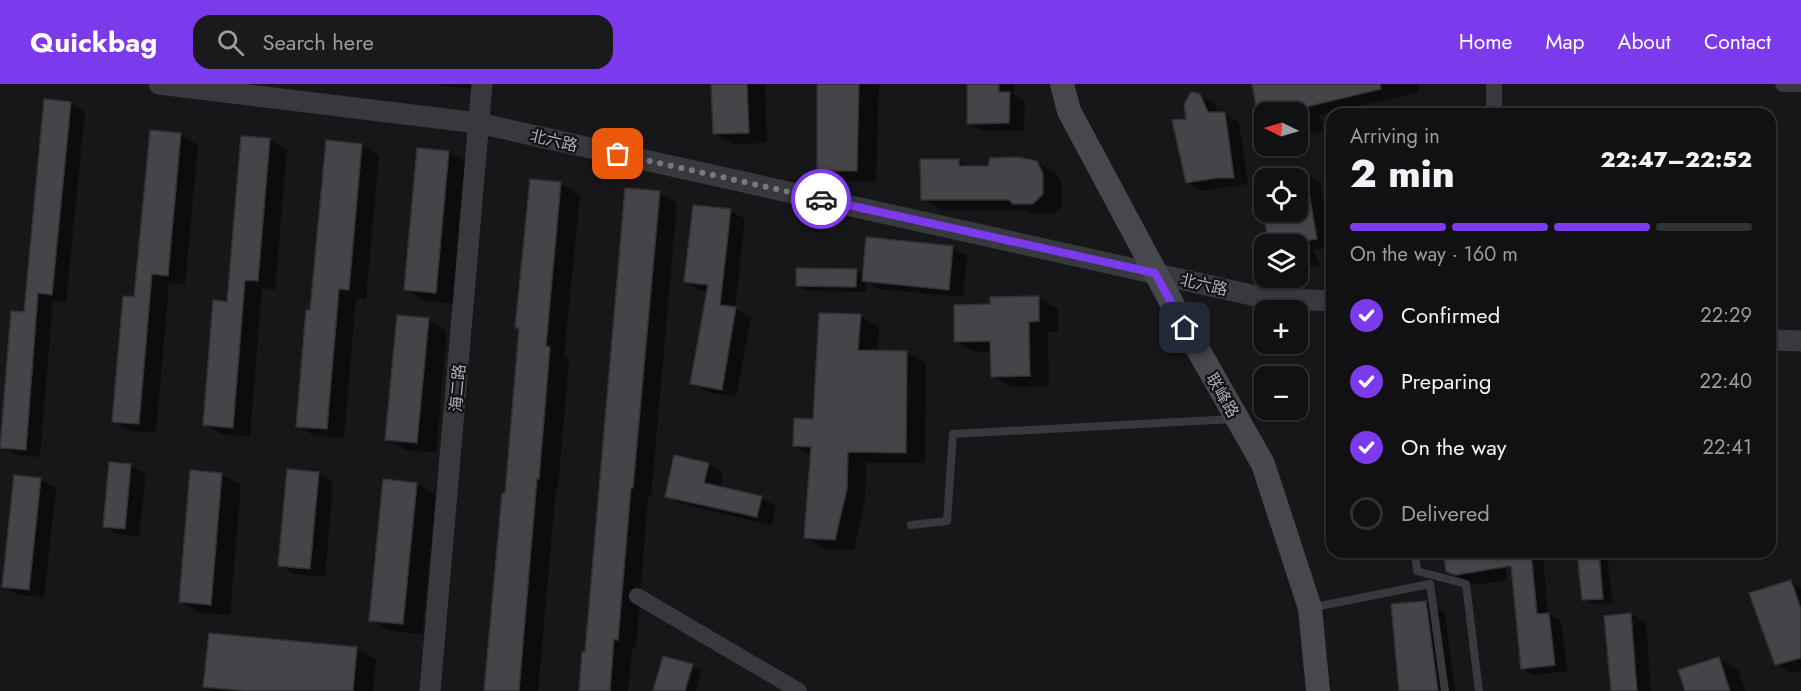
<!DOCTYPE html>
<meta charset="utf-8">
<style>
body{margin:0;font-family:Jost,"Noto Sans SC",sans-serif;background:#1a1a1c;color:#f1f3f6;height:100vh;display:flex;flex-direction:column;font-size:22px;white-space:nowrap}
*{box-sizing:border-box;margin:0}
p{font-size:20px;color:#9c9da0}
.icon{flex:none;width:33px;height:33px;fill:none;stroke:currentColor;stroke-width:2;stroke-linecap:round;stroke-linejoin:round}
.map{position:relative;flex:1;overflow:hidden}
.drawer{position:absolute;left:1326px;top:24px;width:450px;height:450px;display:flex;flex-direction:column;background:#111113;border-radius:18px;box-shadow:0 2px 4px #0004,0 0 0 2px #303133}
.drawer>*{flex:none}
.needle{width:39px;rotate:275deg}
.tools{position:absolute;left:1254px;top:18px;display:grid;gap:12px}
.tools a{display:grid;place-items:center;width:54px;height:54px;border-radius:12px;background:#111113;box-shadow:0 2px 4px #0004,0 0 0 2px #303133;font-size:30px}
.pin{position:absolute;display:grid;place-items:center;width:51px;height:51px;color:#fff;margin:-26px;border-radius:12px;box-shadow:0 3px 9px #0006}
.courier{position:absolute;display:grid;place-items:center;width:60px;height:60px;margin:-30px;border:4px solid #7c3aed;border-radius:50%;background:#fff;color:#222;box-shadow:0 2px 8px #0007}
.overview em{font-style:normal;font-weight:800}
.overview div{display:flex;flex-direction:column-reverse}
.overview{display:flex;align-items:center;justify-content:space-between;height:102px;padding:0 24px}
h1{font-size:39px;font-weight:800;line-height:45px}
.bar{display:grid;grid-template-columns:repeat(4,1fr);gap:9px 6px;align-content:center;height:72px;padding:0 24px}
.bar i{height:8px;border-radius:4px;background:#303133}
.bar .current{background:#7c3aed}
.bar p{grid-column:span 4}
ol{padding:0 24px;list-style:none}
li{display:flex;align-items:center;gap:18px;height:66px}
li p{margin-inline-start:auto}
li .icon{padding:6px;border-radius:50%;background:#7c3aed;color:#fff;stroke-width:4}
li:last-child{color:#9c9da0}
li i{width:33px;height:33px;border:3px solid #303133;border-radius:50%}
header{display:flex;align-items:center;gap:36px;box-sizing:border-box;height:84px;padding:0 30px;background:#7c3aed;color:#fff}
header strong{font-size:28px}
nav{display:flex;gap:33px;margin-inline-start:auto;font-size:21px}
.search{width:420px;height:54px;background:#1a1a1c;display:flex;align-items:center;gap:15px;box-sizing:border-box;padding:0 21px;border-radius:18px;color:#9c9da0;font-size:22px}
.map>svg:first-child{display:block}
</style>
<header>
<strong>Quickbag</strong>
<div class="search"><svg class="icon" aria-label="search" viewBox="0 0 24 24"><circle cx="10" cy="10" r="6"/><path d="M15 15l6 6"/></svg>Search here</div>
<nav><a>Home</a><a>Map</a><a>About</a><a>Contact</a></nav>
</header>
<div class="map">
<svg width="1801" height="607" viewBox="0 0 1801 607">
<rect width="100%" height="100%" fill="#171719"/>
<g fill="#0007">
<polygon points="439,0 476,0 476,5 443,2"/>
<polygon points="712,0 765,0 767,59 733,60 714,49"/>
<polygon points="819,0 879,0 876,98 838,97 818,86"/>
<polygon points="968,0 1014,0 1014,11 1025,18 1024,47 983,47 968,39"/>
<polygon points="1253,0 1417,0 1419,8 1320,31 1323,47 1298,53 1298,28 1264,28 1264,49 1263,49"/>
<polygon points="1200,11 1215,20 1219,30 1224,30 1239,38 1248,100 1202,107 1187,98 1187,37"/>
<polygon points="70,19 85,28 66,218 53,217 40,373 17,371 2,363 25,229"/>
<polygon points="181,51 198,61 185,201 169,199 156,349 131,347 114,337"/>
<polygon points="270,56 287,66 275,206 262,204 250,353 222,350 204,340 228,219"/>
<polygon points="362,61 379,71 366,215 356,214 344,354 315,352 298,342 311,228"/>
<polygon points="449,68 468,79 455,220 425,217 406,206"/>
<polygon points="959,76 972,84 1036,78 1056,89 1062,102 1062,122 1053,130 1033,130 1026,126 941,126 922,115"/>
<polygon points="1305,89 1320,98 1331,163 1314,166 1320,181 1307,183 1298,177 1298,160 1271,160 1265,128 1298,128 1298,94 1282,94"/>
<polygon points="531,97 561,100 580,111 564,272 569,275 558,405 556,404 538,607 485,607 506,411 520,245 517,243"/>
<polygon points="1264,99 1264,127 1260,100"/>
<polygon points="659,108 677,119 651,413 648,413 636,565 632,565 628,607 580,607"/>
<polygon points="731,127 745,135 735,225 751,233 736,313 707,308 692,299 708,207 700,206 685,198"/>
<polygon points="952,164 967,172 963,213 878,205 866,198 866,208 807,207 797,201 856,186 864,191"/>
<polygon points="1038,214 1058,225 1058,248 1048,248 1049,302 1012,303 992,292 992,268 975,268 956,257 992,221"/>
<polygon points="860,232 879,243 878,268 906,268 926,279 925,379 866,379 865,416 854,466 825,465 805,453 812,372 794,361 814,336"/>
<polygon points="428,236 447,247 436,369 406,366 387,355"/>
<polygon points="1332,309 1332,353 1325,310"/>
<polygon points="110,379 131,382 146,390 139,453 119,450 104,442"/>
<polygon points="708,380 723,389 720,404 761,414 776,422 772,441 682,420 667,412"/>
<polygon points="221,390 241,401 230,531 200,529 181,518"/>
<polygon points="318,390 333,398 325,493 294,490 280,481"/>
<polygon points="15,393 41,396 56,404 44,513 18,511 3,502"/>
<polygon points="417,400 436,411 422,550 390,547 371,536"/>
<polygon points="1445,468 1503,468 1507,496 1477,501 1467,498 1448,487"/>
<polygon points="1512,468 1540,468 1543,472 1548,530 1561,537 1567,587 1534,591 1522,584"/>
<polygon points="1579,468 1607,468 1613,519 1594,520 1584,515"/>
<polygon points="1791,498 1801,504 1801,586 1791,589 1777,580"/>
<polygon points="1426,518 1445,529 1455,607 1401,607"/>
<polygon points="1631,530 1646,539 1651,607 1612,607"/>
<polygon points="357,565 376,576 373,607 214,607 205,602"/>
<polygon points="1719,575 1738,586 1745,607 1687,607"/>
<polygon points="692,582 702,587 696,607 655,607"/>
</g>
<g fill="#444449" stroke="#313135" stroke-width="1.5">
<polygon points="711,0 747,0 749,49 713,50"/>
<polygon points="817,0 859,0 857,87 817,87"/>
<polygon points="967,0 999,0 999,8 1010,8 1009,39 967,40"/>
<polygon points="1252,0 1380,0 1381,5 1306,23 1307,28 1257,28"/>
<polygon points="1191,8 1200,10 1208,28 1225,28 1234,94 1217,94 1186,99 1172,36 1186,35 1184,20"/>
<polygon points="44,15 71,18 52,211 38,209 26,366 0,364 11,227 24,228"/>
<polygon points="150,46 181,49 168,192 152,190 139,340 112,338 123,212 134,213"/>
<polygon points="241,52 270,54 258,197 245,196 233,344 203,341 213,216 227,218"/>
<polygon points="326,56 362,60 349,206 339,205 327,345 296,343 306,226 310,226"/>
<polygon points="417,64 449,67 436,209 404,206"/>
<polygon points="1017,73 1037,77 1043,90 1043,110 1033,120 1013,120 1009,116 921,116 920,75 959,75 959,82 988,82 990,74"/>
<polygon points="1305,86 1317,155 1300,158 1301,160 1269,160 1263,128 1298,128 1298,87"/>
<polygon points="530,95 561,98 546,262 550,263 539,395 537,395 519,607 484,607 502,409 505,409 519,244 515,244"/>
<polygon points="625,104 660,107 633,404 631,404 618,556 614,555 610,607 579,607 582,568 585,568"/>
<polygon points="693,121 731,125 720,221 736,223 722,306 690,300 708,201 684,198"/>
<polygon points="866,153 953,162 949,206 862,197"/>
<polygon points="796,184 857,185 856,203 796,202"/>
<polygon points="1039,212 1039,237 1029,238 1030,292 991,293 990,257 954,258 954,221 990,220 990,213"/>
<polygon points="819,229 861,230 858,266 907,267 906,369 848,368 847,405 835,456 804,454 811,363 793,362 794,334 813,335"/>
<polygon points="397,231 429,234 417,359 385,356"/>
<polygon points="674,371 709,379 704,399 762,412 757,433 665,413"/>
<polygon points="109,378 131,380 125,445 103,443"/>
<polygon points="287,385 319,388 310,485 278,482"/>
<polygon points="190,386 222,389 211,521 179,518"/>
<polygon points="14,391 41,394 29,506 2,503"/>
<polygon points="383,395 417,399 403,540 369,537"/>
<polygon points="1443,468 1531,468 1537,530 1549,529 1555,581 1521,585 1511,482 1456,491 1446,488"/>
<polygon points="1577,468 1599,468 1603,515 1582,516"/>
<polygon points="1791,496 1801,525 1801,574 1775,581 1749,509"/>
<polygon points="1426,517 1438,607 1399,607 1391,520"/>
<polygon points="1631,529 1637,607 1611,607 1604,532"/>
<polygon points="209,549 357,563 353,607 246,607 203,603"/>
<polygon points="663,572 693,580 685,607 653,607"/>
<polygon points="1719,573 1730,607 1685,607 1678,586"/>
</g>
<g fill="none" stroke-linecap="round" stroke-linejoin="round">
<g stroke="#38393e" stroke-width="8">
<polyline points="911,441 947,437 953,350 1234,335"/>
<polyline points="1415,468 1417,487 1466,500 1479,607"/>
<polyline points="1310,524 1430,500 1445,607"/>
</g>
<g stroke="#38393e" stroke-width="16">
<polyline points="1783,0 1801,0"/>
<polyline points="1494,30 1494,0"/>
<polyline points="637,512 799,607"/>
</g>
<g stroke="#38393e" stroke-width="21">
<polyline points="159,0 478,39 1265,214 1332,217"/>
<polyline points="1770,256 1801,257"/>
<polyline points="430,607 482,0"/>
</g>
<polyline stroke="#46484e" stroke-width="24" points="1062,0 1069,27 1175,225 1263,380 1310,524 1318,607"/>
</g>
<g fill="none" stroke-linecap="round" stroke-linejoin="round">
<polyline stroke="#777981" stroke-width="6" stroke-dasharray="0 10.8" points="618,70 821,115"/>
<polyline stroke="#7c3aed" stroke-width="8" points="821,115 1155,189 1185,244"/>
</g>
<g text-anchor="middle" stroke-width="4.5" stroke-linejoin="round" paint-order="stroke">
<g font-size="16" fill="#aaaeb9" stroke="#121214">
<text transform="translate(554 56) rotate(13)" y="6">北六路</text>
<text transform="translate(1204 200) rotate(13)" y="6">北六路</text>
<text transform="translate(457 304) rotate(-85)" y="6">海二路</text>
<text transform="translate(1223 311) rotate(60)" y="6">联峰路</text>
</g>
</g>
</svg>
<div class="tools">
<a><svg class="needle" viewBox="-14 -14 28 28"><path d="M0-13l5 13h-10z" fill="#e53935"/><path d="M0 13l5-13h-10z" fill="#9c9da0"/></svg></a>
<a><svg class="icon" aria-label="locate" viewBox="0 0 24 24"><circle cx="12" cy="12" r="6"/><path d="M12 2v4M12 18v4M2 12h4M18 12h4"/></svg></a>
<a><svg class="icon" aria-label="layers" viewBox="0 0 24 24"><path d="M12 4l9 5-9 5-9-5zM3 14l9 5 9-5"/></svg></a>
<a>+</a>
<a>−</a>
</div>
<div class="pin" style="left:618px;top:70px;background:#ea580c"><svg class="icon" aria-label="bag" viewBox="0 0 24 24"><path d="M5 8h14l-1 12H6zM9 8a3 3 0 0 1 6 0"/></svg></div>
<div class="pin" style="left:1185px;top:244px;background:#1f2937"><svg class="icon" aria-label="home" viewBox="0 0 24 24"><path d="M3 11l9-7 9 7M6 9v11h12V9"/></svg></div>
<div class="courier" style="left:821px;top:115px"><svg class="icon" aria-label="car" viewBox="0 0 24 24"><path d="M5 17H2v-5l4-1 3-4h7l3 4 3 1v5h-3M9 17h6M6 11h13"/><circle cx="7" cy="17" r="2"/><circle cx="17" cy="17" r="2"/></svg></div>
<section class="drawer">
<div class="overview"><div><h1>2 min</h1><p>Arriving in</p></div><em>22:47–22:52</em></div>
<div class="bar"><i class="current"></i><i class="current"></i><i class="current"></i><i></i><p>On the way · 160 m</p></div>
<ol>
<li><svg class="icon" aria-label="check" viewBox="0 0 24 24"><path d="M5 12l5 5 9-10"/></svg>Confirmed<p>22:29</p></li>
<li><svg class="icon" aria-label="check" viewBox="0 0 24 24"><path d="M5 12l5 5 9-10"/></svg>Preparing<p>22:40</p></li>
<li><svg class="icon" aria-label="check" viewBox="0 0 24 24"><path d="M5 12l5 5 9-10"/></svg>On the way<p>22:41</p></li>
<li><i></i>Delivered</li>
</ol>
</section>
</div>
